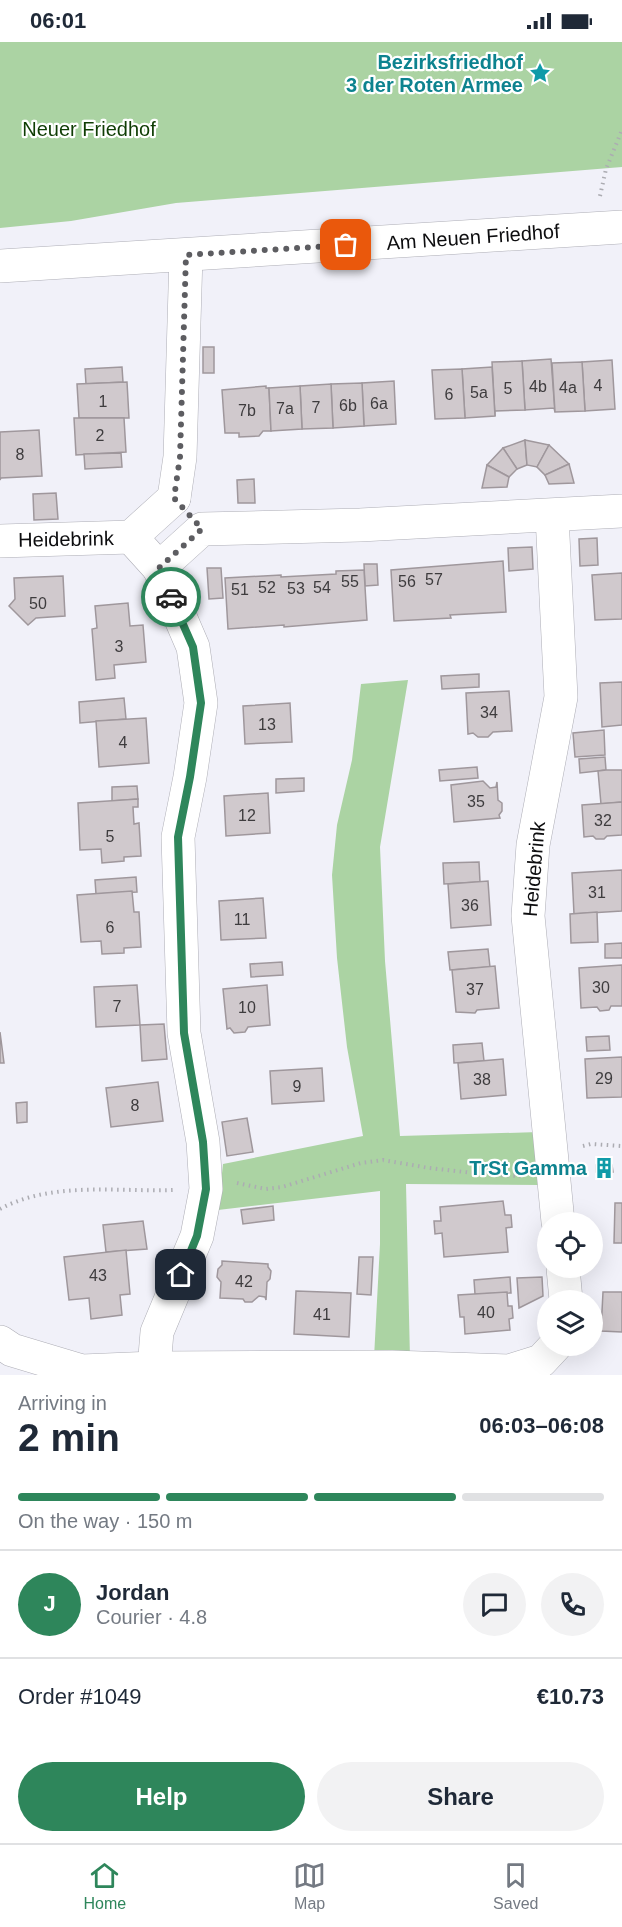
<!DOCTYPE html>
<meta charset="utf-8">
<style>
body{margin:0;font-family:Arial,sans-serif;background:#f2f2f3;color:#1f2937;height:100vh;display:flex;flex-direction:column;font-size:22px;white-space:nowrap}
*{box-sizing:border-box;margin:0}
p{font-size:20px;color:#747a83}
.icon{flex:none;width:33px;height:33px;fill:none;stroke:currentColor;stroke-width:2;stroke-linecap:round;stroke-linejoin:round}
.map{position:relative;height:1333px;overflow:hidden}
.panel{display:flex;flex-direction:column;background:#fff;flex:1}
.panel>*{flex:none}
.buttons{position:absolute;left:537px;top:1170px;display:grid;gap:12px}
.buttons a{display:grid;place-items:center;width:66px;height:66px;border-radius:50%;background:#fff;box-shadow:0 6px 24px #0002;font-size:30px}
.pin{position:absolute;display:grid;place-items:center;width:51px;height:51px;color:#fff;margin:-26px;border-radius:12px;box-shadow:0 3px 9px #0006}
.courier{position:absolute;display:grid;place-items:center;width:60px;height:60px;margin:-30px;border:4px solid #2e865b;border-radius:50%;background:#fff;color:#222;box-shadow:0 2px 8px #0007}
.overview em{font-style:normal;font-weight:700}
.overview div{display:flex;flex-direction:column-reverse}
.overview{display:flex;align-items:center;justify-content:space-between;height:102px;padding:0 18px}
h1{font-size:39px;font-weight:700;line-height:45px}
.bar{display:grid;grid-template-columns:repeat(4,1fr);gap:9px 6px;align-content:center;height:72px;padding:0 18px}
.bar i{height:8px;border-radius:4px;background:#e0e1e3}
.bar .current{background:#2e865b}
.bar p{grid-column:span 4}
.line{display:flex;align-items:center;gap:15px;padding:0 18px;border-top:2px solid #e0e1e3}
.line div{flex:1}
.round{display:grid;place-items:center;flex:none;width:63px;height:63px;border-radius:32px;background:#f2f2f3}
.action{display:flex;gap:12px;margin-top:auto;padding:12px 18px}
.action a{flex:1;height:69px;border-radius:36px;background:#2e865b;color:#fff;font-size:24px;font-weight:700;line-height:69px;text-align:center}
.action a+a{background:#f2f2f3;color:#1f2937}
.status{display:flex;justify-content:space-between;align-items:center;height:42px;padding:0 30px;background:#fff;direction:ltr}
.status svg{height:16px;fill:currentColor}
.tab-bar{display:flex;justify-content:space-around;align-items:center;height:84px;border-top:2px solid #e0e1e3;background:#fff;font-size:16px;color:#747a83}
.tab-bar a{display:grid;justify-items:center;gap:3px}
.tab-bar .current{color:#2e865b}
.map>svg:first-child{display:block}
</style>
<div class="status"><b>06:01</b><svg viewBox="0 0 49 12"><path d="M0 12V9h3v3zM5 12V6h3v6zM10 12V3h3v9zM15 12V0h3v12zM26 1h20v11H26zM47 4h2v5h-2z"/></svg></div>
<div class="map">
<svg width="622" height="1333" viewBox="0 0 622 1333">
<rect width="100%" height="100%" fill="#f1f1f9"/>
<g fill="#abd3a3">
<polygon points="0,0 622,0 622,125 176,161 71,179 0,186"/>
<polygon points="408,638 380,805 385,919 400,1094 539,1090 541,1143 406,1142 410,1317 374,1316 380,1202 380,1149 218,1168 223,1122 363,1094 347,1005 337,916 332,833 337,783 352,718 361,642"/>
</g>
<g fill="#d0c9cd" stroke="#9f979c" stroke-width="1.5">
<rect x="203" y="305" width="11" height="26"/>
<polygon points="551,317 555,370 554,366 525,368 522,319"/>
<polygon points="612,318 615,367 585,369 582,320"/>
<polygon points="522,319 525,368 495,369 495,374 492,320"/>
<polygon points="582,320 585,369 555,370 552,321"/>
<polygon points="122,325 123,340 86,342 85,327"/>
<polygon points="492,325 495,374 465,376 462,327"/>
<polygon points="462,327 465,376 435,377 432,328"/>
<polygon points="394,339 396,382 364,384 362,341"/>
<polygon points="127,340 129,376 79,376 77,342"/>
<polygon points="362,341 364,384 333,386 331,342"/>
<polygon points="331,342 333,386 302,387 300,344"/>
<polygon points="266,344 266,346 269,346 271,389 263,389 259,394 239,395 239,391 225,391 222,348"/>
<polygon points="300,344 302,387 271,389 269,346"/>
<polygon points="74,376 124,376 126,410 76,413"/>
<polygon points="39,388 42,434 1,436 0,438 0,390"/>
<polygon points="525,398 527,423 517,427 503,406"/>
<polygon points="525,398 549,403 537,425 527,423"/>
<polygon points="549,403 569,422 545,433 537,425"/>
<polygon points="503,406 517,427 509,435 487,423"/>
<polygon points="121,411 122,425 85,427 84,412"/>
<polygon points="569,422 574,441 549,442 545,433"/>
<polygon points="487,423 509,435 507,445 482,446"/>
<polygon points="254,437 255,461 238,461 237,438"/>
<polygon points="56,451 58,477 34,478 33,452"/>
<polygon points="597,496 598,523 580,524 579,497"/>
<polygon points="532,505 533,527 509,529 508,506"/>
<polygon points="503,519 506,570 450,573 451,576 394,579 391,528"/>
<polygon points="364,522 377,522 378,543 365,544"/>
<polygon points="207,526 221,526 223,556 209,557"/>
<polygon points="364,528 367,578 284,585 284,583 228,587 225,536 281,533 281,535 336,532 336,529"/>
<polygon points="622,531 622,577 595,578 592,533"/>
<polygon points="63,534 65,574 36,576 28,583 9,564 15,557 14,536"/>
<polygon points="128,561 130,584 143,583 146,620 114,623 115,636 96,638 92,587 97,586 95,564"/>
<polygon points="479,632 479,645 442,647 441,634"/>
<polygon points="622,640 622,683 602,685 600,641"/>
<polygon points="509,649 512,689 493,690 488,695 478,695 473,691 468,692 466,651"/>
<polygon points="124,656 126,677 80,681 79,660"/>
<polygon points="290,661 292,700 245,702 243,664"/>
<polygon points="146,676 149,721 99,725 96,679"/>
<polygon points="604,688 605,713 575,715 573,691"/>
<polygon points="605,715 606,728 580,731 579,717"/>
<polygon points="477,725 478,736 440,739 439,728"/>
<polygon points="606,728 622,728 622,760 601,762 598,729"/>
<polygon points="304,736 304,749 276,751 276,737"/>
<polygon points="483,739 490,746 496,745 497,740 498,758 502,761 502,769 499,773 500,776 454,780 451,743"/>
<polygon points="137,744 138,757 112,759 112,745"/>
<polygon points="268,751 270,791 226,794 224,754"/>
<polygon points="138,757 138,765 133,765 134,782 139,781 141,814 124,815 124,819 102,821 101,807 80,808 78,761"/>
<polygon points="622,760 622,793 607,794 604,797 596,797 593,794 584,795 582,763"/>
<polygon points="479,820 480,840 444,842 443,821"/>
<polygon points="622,828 622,869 574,872 572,831"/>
<polygon points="136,835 137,850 96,852 95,838"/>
<polygon points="488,839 491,883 451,886 448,842"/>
<polygon points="132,849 134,870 139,870 141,905 124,906 124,911 102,912 101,899 81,900 77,853"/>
<polygon points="263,856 266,896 221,898 219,859"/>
<polygon points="597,870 598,900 571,901 570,872"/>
<polygon points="622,901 622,916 605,916 605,902"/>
<polygon points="488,907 490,925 450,928 448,910"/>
<polygon points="282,920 283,933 251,935 250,922"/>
<polygon points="622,923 622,964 611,964 609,968 600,969 597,965 581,966 579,926"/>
<polygon points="495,924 499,966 477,968 475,971 456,970 452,928"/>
<polygon points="137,943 140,983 96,985 94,945"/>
<polygon points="267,943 270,983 248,985 245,990 234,991 230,986 227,987 223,947"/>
<polygon points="164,982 167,1017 142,1019 140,983"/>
<polygon points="0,990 4,1021 0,1021"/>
<polygon points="609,994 610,1008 587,1009 586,995"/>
<polygon points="482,1001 484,1019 454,1021 453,1003"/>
<polygon points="622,1015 622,1055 587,1056 585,1017"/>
<polygon points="503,1017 506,1053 461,1057 458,1021"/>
<polygon points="322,1026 324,1059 272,1062 270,1029"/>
<polygon points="158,1040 163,1079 111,1085 106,1046"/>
<polygon points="27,1060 27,1080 17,1081 16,1061"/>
<polygon points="247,1076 253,1110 227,1114 222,1080"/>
<polygon points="596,1123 612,1123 613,1130 596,1130"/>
<polygon points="503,1159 505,1173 511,1173 512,1185 506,1186 508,1210 444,1215 442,1191 435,1192 434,1179 441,1179 440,1165"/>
<polygon points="615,1161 622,1161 622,1201 614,1201"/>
<polygon points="273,1164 274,1178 243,1182 241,1168"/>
<polygon points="143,1179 147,1207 106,1210 103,1183"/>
<polygon points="126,1208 130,1252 120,1253 122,1273 91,1277 89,1256 69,1258 64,1215"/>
<polygon points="359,1215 373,1215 371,1253 357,1252"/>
<polygon points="222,1219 268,1222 268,1225 271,1229 270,1237 267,1240 266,1258 265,1255 259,1254 252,1260 245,1260 243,1257 220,1256 221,1240 217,1235 218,1227 222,1223"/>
<polygon points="510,1235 511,1251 475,1252 474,1238"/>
<polygon points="542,1235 543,1254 519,1266 517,1236"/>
<polygon points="296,1249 351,1251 349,1295 294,1292"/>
<polygon points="507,1250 508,1264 512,1264 513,1276 509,1277 510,1288 465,1292 464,1275 460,1275 458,1253"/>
<polygon points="603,1250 622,1250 622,1290 601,1289"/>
</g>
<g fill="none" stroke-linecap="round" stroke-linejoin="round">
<defs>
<g id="minor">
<polyline points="0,224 622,185"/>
<polyline points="174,456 180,415 186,213"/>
<polyline points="552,474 561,655 533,803 528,874 558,1180"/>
<polyline points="131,495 159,526 202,487 360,483 622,469"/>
<polyline points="0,499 131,495 174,456"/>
<polyline points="563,1226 566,1258"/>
<polyline points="0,1300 12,1308 82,1329 154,1326 392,1325 509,1329 541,1319 555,1304"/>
<polyline points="154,1326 157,1290 197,1194 206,1147 203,1100 184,991 178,795 190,735 201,661 193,605 159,526"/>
</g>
</defs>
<use href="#minor" stroke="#aeaeb6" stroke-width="34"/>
<g stroke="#acacb2" stroke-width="4" stroke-dasharray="1.5 4.5" stroke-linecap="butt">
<polyline points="600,154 606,127 622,88"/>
<polyline points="583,1104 591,1102 622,1104"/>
<polyline points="237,1141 266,1147 282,1145 361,1121 383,1118 429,1126 491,1133 523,1134"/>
<path d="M 0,1167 C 52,1139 117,1150 173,1148"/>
</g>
<use href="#minor" stroke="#fff" stroke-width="33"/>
</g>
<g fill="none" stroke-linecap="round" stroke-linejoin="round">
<polyline stroke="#5d5d61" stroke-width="6" stroke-dasharray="0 10.8" points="171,555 159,526 202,487 174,456 180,415 186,213 346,203"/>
<polyline stroke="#2e865b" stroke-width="8" points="171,555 193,605 201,661 190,735 178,795 184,991 203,1100 206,1147 197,1194 181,1233"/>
</g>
<defs>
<symbol id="sight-bare" viewBox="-9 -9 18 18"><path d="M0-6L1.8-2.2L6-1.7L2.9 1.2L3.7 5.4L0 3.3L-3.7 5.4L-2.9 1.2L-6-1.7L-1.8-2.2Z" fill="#0f9aa8" stroke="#fff" stroke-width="2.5" paint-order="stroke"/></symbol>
<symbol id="building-bare" viewBox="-9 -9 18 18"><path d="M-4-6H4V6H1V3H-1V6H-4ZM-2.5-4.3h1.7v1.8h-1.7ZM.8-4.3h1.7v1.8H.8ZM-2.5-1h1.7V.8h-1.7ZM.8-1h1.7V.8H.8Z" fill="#0f9aa8" stroke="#fff" stroke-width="2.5" paint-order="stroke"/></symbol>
</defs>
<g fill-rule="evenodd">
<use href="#sight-bare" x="525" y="16" width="30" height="30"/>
<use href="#building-bare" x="589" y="1111" width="30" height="30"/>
</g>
<g text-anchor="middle" stroke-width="4.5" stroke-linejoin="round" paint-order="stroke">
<g font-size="16" fill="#3e3c3e">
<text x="598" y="349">4</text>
<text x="538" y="350">4b</text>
<text x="568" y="351">4a</text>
<text x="508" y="352">5</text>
<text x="479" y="356">5a</text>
<text x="449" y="358">6</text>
<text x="103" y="365">1</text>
<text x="379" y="367">6a</text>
<text x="348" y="369">6b</text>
<text x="316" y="371">7</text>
<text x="285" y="372">7a</text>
<text x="247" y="374">7b</text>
<text x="100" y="399">2</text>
<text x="20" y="418">8</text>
<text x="434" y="543">57</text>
<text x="350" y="545">55</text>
<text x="407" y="545">56</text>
<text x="267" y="551">52</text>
<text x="322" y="551">54</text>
<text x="296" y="552">53</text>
<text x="240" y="553">51</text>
<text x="38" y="567">50</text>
<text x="119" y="610">3</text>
<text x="489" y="676">34</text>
<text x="267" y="688">13</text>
<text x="123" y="706">4</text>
<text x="476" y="765">35</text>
<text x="247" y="779">12</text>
<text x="603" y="784">32</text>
<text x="110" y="800">5</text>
<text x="597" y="856">31</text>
<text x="470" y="869">36</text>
<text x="242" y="883">11</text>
<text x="110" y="891">6</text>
<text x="601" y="951">30</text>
<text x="475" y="953">37</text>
<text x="117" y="970">7</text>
<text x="247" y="971">10</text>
<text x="604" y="1042">29</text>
<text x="482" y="1043">38</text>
<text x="297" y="1050">9</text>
<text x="135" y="1069">8</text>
<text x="98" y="1239">43</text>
<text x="244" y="1245">42</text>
<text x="486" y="1276">40</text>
<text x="322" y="1278">41</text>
</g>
<g font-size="20" font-weight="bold" fill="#0d838f" stroke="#fff" text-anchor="end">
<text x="523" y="27">Bezirksfriedhof<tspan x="523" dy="23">3 der Roten Armee</tspan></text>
<text x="587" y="1133">TrSt Gamma</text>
</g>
<g font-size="20" fill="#0f3d04" stroke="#fff">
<text x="89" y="94">Neuer Friedhof</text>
</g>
<g font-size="20" fill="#0d0d0f" stroke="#fff">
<text transform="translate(473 195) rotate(-4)" y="7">Am Neuen Friedhof</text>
<text transform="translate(66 497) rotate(-1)" y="7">Heidebrink</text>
<text transform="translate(534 827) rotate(-85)" y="7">Heidebrink</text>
</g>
</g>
</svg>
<div class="buttons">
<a><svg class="icon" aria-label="locate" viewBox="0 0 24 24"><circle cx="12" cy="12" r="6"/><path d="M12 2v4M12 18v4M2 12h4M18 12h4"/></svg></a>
<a><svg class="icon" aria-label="layers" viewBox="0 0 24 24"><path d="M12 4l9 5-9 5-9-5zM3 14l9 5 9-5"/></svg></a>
</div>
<div class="pin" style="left:346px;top:203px;background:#ea580c"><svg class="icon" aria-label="bag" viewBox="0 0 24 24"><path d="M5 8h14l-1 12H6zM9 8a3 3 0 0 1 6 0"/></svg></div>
<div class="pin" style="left:181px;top:1233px;background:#1f2937"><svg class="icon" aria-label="home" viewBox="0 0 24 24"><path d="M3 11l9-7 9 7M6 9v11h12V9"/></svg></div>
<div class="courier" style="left:171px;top:555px"><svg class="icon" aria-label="car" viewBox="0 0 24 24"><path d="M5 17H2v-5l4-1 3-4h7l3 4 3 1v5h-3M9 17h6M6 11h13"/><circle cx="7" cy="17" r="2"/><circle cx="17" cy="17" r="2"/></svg></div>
</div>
<section class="panel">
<div class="overview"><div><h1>2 min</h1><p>Arriving in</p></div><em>06:03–06:08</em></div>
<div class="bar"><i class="current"></i><i class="current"></i><i class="current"></i><i></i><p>On the way · 150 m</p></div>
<div class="line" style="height:108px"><b class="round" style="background:#2e865b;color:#fff">J</b><div><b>Jordan</b><p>Courier · 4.8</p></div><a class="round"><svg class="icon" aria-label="chat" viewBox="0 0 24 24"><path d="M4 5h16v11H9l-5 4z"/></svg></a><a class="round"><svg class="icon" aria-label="phone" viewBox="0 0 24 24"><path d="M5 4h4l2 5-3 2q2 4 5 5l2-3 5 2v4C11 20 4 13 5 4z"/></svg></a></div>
<div class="line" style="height:78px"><div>Order #1049</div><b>€10.73</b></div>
<div class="action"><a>Help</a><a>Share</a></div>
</section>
<nav class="tab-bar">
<a class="current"><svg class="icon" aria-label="home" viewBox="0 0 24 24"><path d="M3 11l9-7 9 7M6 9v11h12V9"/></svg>Home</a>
<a><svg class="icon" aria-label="map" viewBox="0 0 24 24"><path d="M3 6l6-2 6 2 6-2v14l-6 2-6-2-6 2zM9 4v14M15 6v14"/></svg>Map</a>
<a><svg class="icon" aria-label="saved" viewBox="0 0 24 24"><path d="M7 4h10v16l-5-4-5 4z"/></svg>Saved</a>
</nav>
